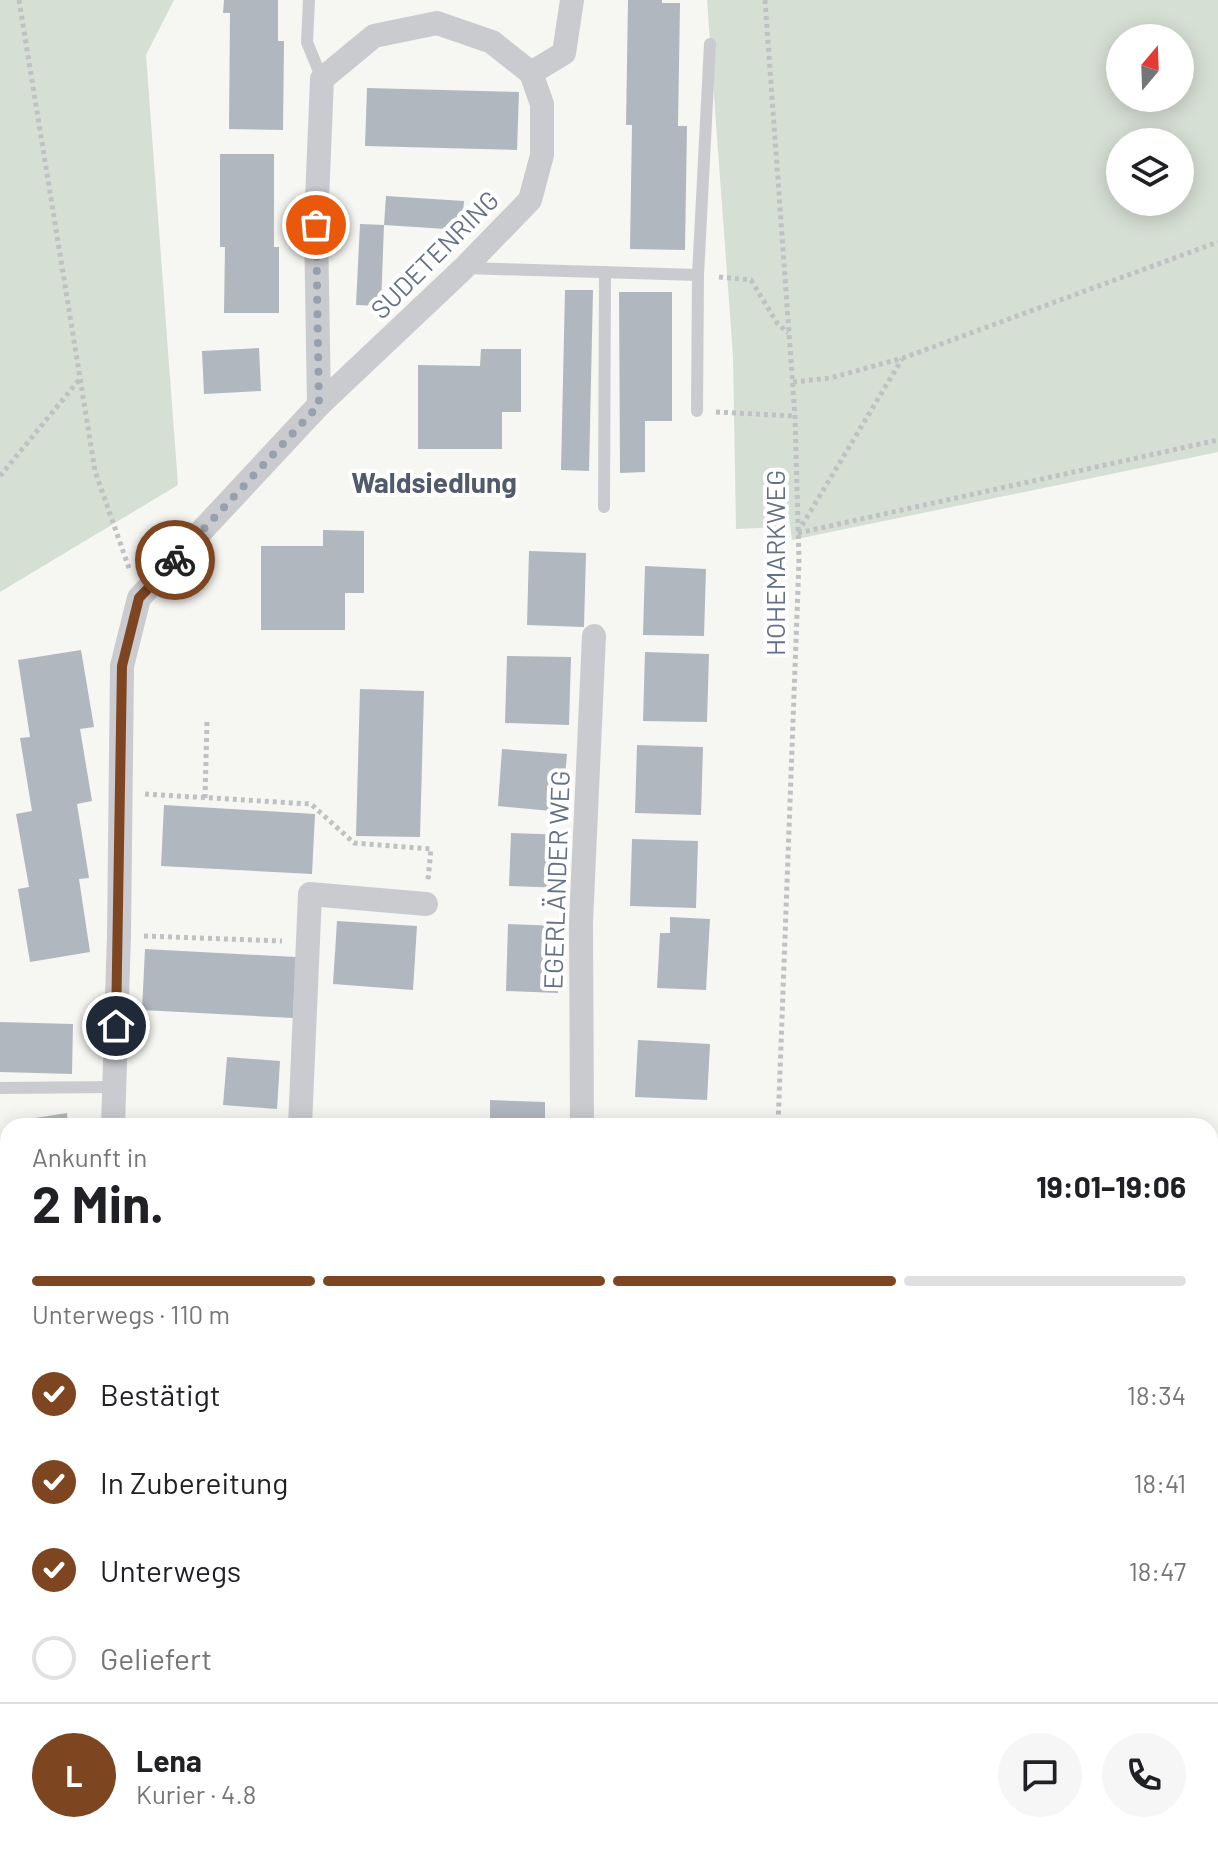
<!DOCTYPE html>
<html lang="de">
<meta charset="utf-8">
<style>
body{margin:0;font-family:Barlow,sans-serif;background:#f6f6f6;color:#202124;height:100vh;display:flex;flex-direction:column;font-size:30px;white-space:nowrap}
*{box-sizing:border-box;margin:0}
p{font-size:26px;color:#757577}
.icon{flex:none;width:44px;height:44px;fill:none;stroke:currentColor;stroke-width:2;stroke-linecap:round;stroke-linejoin:round}
.map{position:relative;flex:1;overflow:hidden}
.side{position:absolute;left:0px;top:1118px;width:1218px;height:746px;display:flex;flex-direction:column;background:#fff;border-radius:24px 24px 0 0;box-shadow:0 4px 20px #0003}
.side>*{flex:none}
.needle{width:52px;rotate:19deg}
.tools{position:absolute;left:1106px;top:24px;display:grid;gap:16px}
.tools a{display:grid;place-items:center;width:88px;height:88px;border-radius:50%;background:#fff;box-shadow:0 4px 20px #0003;font-size:40px}
.pin{position:absolute;display:grid;place-items:center;width:68px;height:68px;color:#fff;margin:-34px;border:4px solid #fff;border-radius:50%;box-shadow:0 2px 8px #0007}
.courier{position:absolute;display:grid;place-items:center;width:80px;height:80px;margin:-40px;border:6px solid #7d4620;border-radius:50%;background:#fff;color:#222;box-shadow:0 2px 10px #0007}
.summary em{font-style:normal;font-weight:700}
.summary div{display:flex;flex-direction:column-reverse}
.summary{display:flex;align-items:center;justify-content:space-between;height:136px;padding:0 32px}
h1{font-size:52px;font-weight:700;line-height:60px}
.bar{display:grid;grid-template-columns:repeat(4,1fr);gap:12px 8px;align-content:center;height:96px;padding:0 32px}
.bar i{height:10px;border-radius:6px;background:#e0e0e0}
.bar .selected{background:#7d4620}
.bar p{grid-column:span 4}
.line{display:flex;align-items:center;gap:20px;padding:0 32px;border-top:2px solid #e0e0e0}
.line div{flex:1}
.round{display:grid;place-items:center;flex:none;width:84px;height:84px;border-radius:42px;background:#f6f6f6}
ol{padding:0 32px;list-style:none}
li{display:flex;align-items:center;gap:24px;height:88px}
li p{margin-inline-start:auto}
li .icon{padding:8px;border-radius:50%;background:#7d4620;color:#fff;stroke-width:4}
li:last-child{color:#757577}
li i{width:44px;height:44px;border:4px solid #e0e0e0;border-radius:50%}
.map>svg:first-child{display:block}
</style>
<div class="map">
<svg width="1218" height="1863" viewBox="0 0 1218 1863">
<rect width="100%" height="100%" fill="#f6f7f3"/>
<g fill="#d6dfd4" fill-rule="evenodd">
<polygon points="0,0 174,0 146,55 178,485 0,592"/>
<path d="M 707,0 L 1218,0 L 1218,452 L 792,540 L 788,509 L 778,527 L 736,529 L 733,356 ZM 1120,38 L 1180,38 L 1180,98 L 1120,98 ZM 1120,142 L 1180,142 L 1180,202 L 1120,202 Z"/>
<polygon points="1218,1196 1218,1468 1210,1470 1210,1197"/>
<polygon points="0,1699 8,1700 8,1856 736,1856 736,1863 0,1863"/>
</g>
<g fill="#b1b7be">
<polygon points="224,0 278,0 278,41 284,41 283,130 229,129 230,13 223,13"/>
<polygon points="628,0 662,0 662,3 680,3 678,126 687,126 685,250 630,249 632,125 626,125"/>
<polygon points="367,88 519,92 517,150 365,146"/>
<polygon points="220,154 274,154 274,247 279,247 279,313 224,313 225,247 220,247"/>
<polygon points="386,196 464,201 462,230 384,225"/>
<polygon points="360,224 384,225 381,306 356,305"/>
<polygon points="565,290 593,290 589,471 561,470"/>
<polygon points="619,292 672,292 672,421 645,421 645,472 620,473"/>
<polygon points="259,348 261,391 204,394 202,351"/>
<polygon points="481,349 521,349 521,412 502,412 502,449 418,449 418,365 480,366"/>
<polygon points="323,530 364,531 364,593 345,593 345,630 261,630 261,546 323,546"/>
<polygon points="529,551 586,553 584,627 527,625"/>
<polygon points="645,566 706,569 704,636 643,635"/>
<polygon points="81,650 94,727 80,729 92,801 77,804 89,878 79,879 90,952 30,962 18,889 29,887 16,814 32,811 20,738 30,737 18,660"/>
<polygon points="645,652 709,654 707,722 643,721"/>
<polygon points="507,656 571,657 569,725 505,723"/>
<polygon points="360,689 424,691 420,837 356,836"/>
<polygon points="637,745 703,747 701,815 635,813"/>
<polygon points="502,749 567,754 562,812 498,806"/>
<polygon points="164,805 315,814 312,874 161,866"/>
<polygon points="511,833 566,835 564,888 509,886"/>
<polygon points="632,839 698,841 696,908 630,906"/>
<polygon points="670,917 710,919 706,990 657,988 660,933 670,933"/>
<polygon points="337,921 417,926 413,990 333,984"/>
<polygon points="508,924 560,926 558,993 506,991"/>
<polygon points="145,949 296,957 293,1018 142,1010"/>
<polygon points="0,1022 73,1024 72,1074 0,1072"/>
<polygon points="638,1040 710,1044 707,1100 635,1097"/>
<polygon points="227,1057 280,1061 277,1109 223,1105"/>
<polygon points="490,1100 545,1102 545,1126 490,1126"/>
<polygon points="67,1113 68,1126 17,1126 16,1121"/>
<polygon points="3,1269 8,1269 8,1290 6,1290"/>
<polygon points="8,1341 8,1395 6,1395 0,1342"/>
<polygon points="0,1511 8,1511 8,1564 0,1563"/>
</g>
<g fill="none" stroke-linecap="round" stroke-linejoin="round">
<defs>
<g id="secondary">
<polyline points="1210,1470 1218,1468"/>
<polyline points="0,1684 8,1685"/>
</g>
</defs>
<use href="#secondary" stroke="#bbbec4" stroke-width="40"/>
<g stroke="#c0c1c4" stroke-width="5" stroke-dasharray="4 4" stroke-linecap="butt">
<polyline points="19,0 95,471 130,571"/>
<polyline points="765,0 795,416 799,560 778,1126"/>
<polyline points="719,277 751,280 777,323 788,333"/>
<polyline points="793,382 830,378 903,358 1218,242"/>
<polyline points="716,412 795,416"/>
<polyline points="0,476 79,380"/>
<polyline points="798,532 902,359"/>
<polyline points="798,533 1218,440"/>
<polyline points="145,794 311,804 354,843 431,849 428,880"/>
<polyline points="205,798 207,721"/>
<polyline points="144,936 282,941"/>
<polyline points="1210,1532 1218,1530"/>
<polyline points="0,1641 8,1642"/>
<polyline points="0,1793 8,1793"/>
<polyline points="1210,1837 1218,1846"/>
<polyline points="668,1863 668,1856"/>
<polyline points="758,1863 758,1856"/>
</g>
<g stroke="#c9cbcf" stroke-width="12">
<polyline points="309,0 307,42 322,79"/>
<polyline points="464,268 698,275 697,411"/>
<polyline points="698,275 710,44"/>
<polyline points="604,507 605,272"/>
<polyline points="0,1088 114,1087"/>
<polyline points="1,1443 8,1443"/>
</g>
<g stroke="#c9cbcf" stroke-width="24">
<polygon points="437,23 492,42 531,73 542,104 542,155 530,200 464,268 319,405 316,225 322,79 374,36"/>
<polyline points="531,73 564,53 572,0"/>
<polyline points="113,1126 119,935 122,666 139,598 319,405"/>
<polyline points="300,1126 310,894 426,904"/>
<polyline points="582,1126 581,922 594,636"/>
</g>
<use href="#secondary" stroke="#fff" stroke-width="36"/>
</g>
<g fill="none" stroke-linecap="round" stroke-linejoin="round">
<polyline stroke="#97a0ad" stroke-width="8" stroke-dasharray="0 14.4" points="175,560 319,405 316,225"/>
<polyline stroke="#7d4620" stroke-width="10" points="116,1026 122,666 139,598 175,560"/>
</g>
<g text-anchor="middle" stroke-width="8" stroke-linejoin="round" paint-order="stroke">
<g font-size="26" fill="#647187" stroke="#fff">
<text transform="translate(435 255) rotate(-45)" y="9">SUDETENRING</text>
<text transform="translate(776 563) rotate(-90)" y="9">HOHEMARKWEG</text>
<text transform="translate(557 880) rotate(-88)" y="9">EGERLÄNDER WEG</text>
</g>
<g font-size="28" font-weight="bold" fill="#525b6b" stroke="#fff">
<text x="434" y="493">Waldsiedlung</text>
</g>
</g>
</svg>
<div class="tools">
<a><svg class="needle" viewBox="-14 -14 28 28"><path d="M0-13l5 13h-10z" fill="#e53935"/><path d="M0 13l5-13h-10z" fill="#757577"/></svg></a>
<a><svg class="icon" aria-label="layers" viewBox="0 0 24 24"><path d="M12 4l9 5-9 5-9-5zM3 14l9 5 9-5"/></svg></a>
</div>
<div class="pin" style="left:316px;top:225px;background:#ea580c"><svg class="icon" aria-label="bag" viewBox="0 0 24 24"><path d="M5 8h14l-1 12H6zM9 8a3 3 0 0 1 6 0"/></svg></div>
<div class="pin" style="left:116px;top:1026px;background:#1f2937"><svg class="icon" aria-label="home" viewBox="0 0 24 24"><path d="M3 11l9-7 9 7M6 9v11h12V9"/></svg></div>
<div class="courier" style="left:175px;top:560px"><svg class="icon" aria-label="bike" viewBox="0 0 24 24"><circle cx="6" cy="16" r="4"/><circle cx="18" cy="16" r="4"/><path d="M6 16l4-8h5l3 8M10 8l3 8H6M13 5h3"/></svg></div>
<section class="side">
<div class="summary"><div><h1>2 Min.</h1><p>Ankunft in</p></div><em>19:01–19:06</em></div>
<div class="bar"><i class="selected"></i><i class="selected"></i><i class="selected"></i><i></i><p>Unterwegs · 110 m</p></div>
<ol>
<li><svg class="icon" aria-label="check" viewBox="0 0 24 24"><path d="M5 12l5 5 9-10"/></svg>Bestätigt<p>18:34</p></li>
<li><svg class="icon" aria-label="check" viewBox="0 0 24 24"><path d="M5 12l5 5 9-10"/></svg>In Zubereitung<p>18:41</p></li>
<li><svg class="icon" aria-label="check" viewBox="0 0 24 24"><path d="M5 12l5 5 9-10"/></svg>Unterwegs<p>18:47</p></li>
<li><i></i>Geliefert</li>
</ol>
<div class="line" style="height:144px"><b class="round" style="background:#7d4620;color:#fff">L</b><div><b>Lena</b><p>Kurier · 4.8</p></div><a class="round"><svg class="icon" aria-label="chat" viewBox="0 0 24 24"><path d="M4 5h16v11H9l-5 4z"/></svg></a><a class="round"><svg class="icon" aria-label="phone" viewBox="0 0 24 24"><path d="M5 4h4l2 5-3 2q2 4 5 5l2-3 5 2v4C11 20 4 13 5 4z"/></svg></a></div>
</section>
</div>
